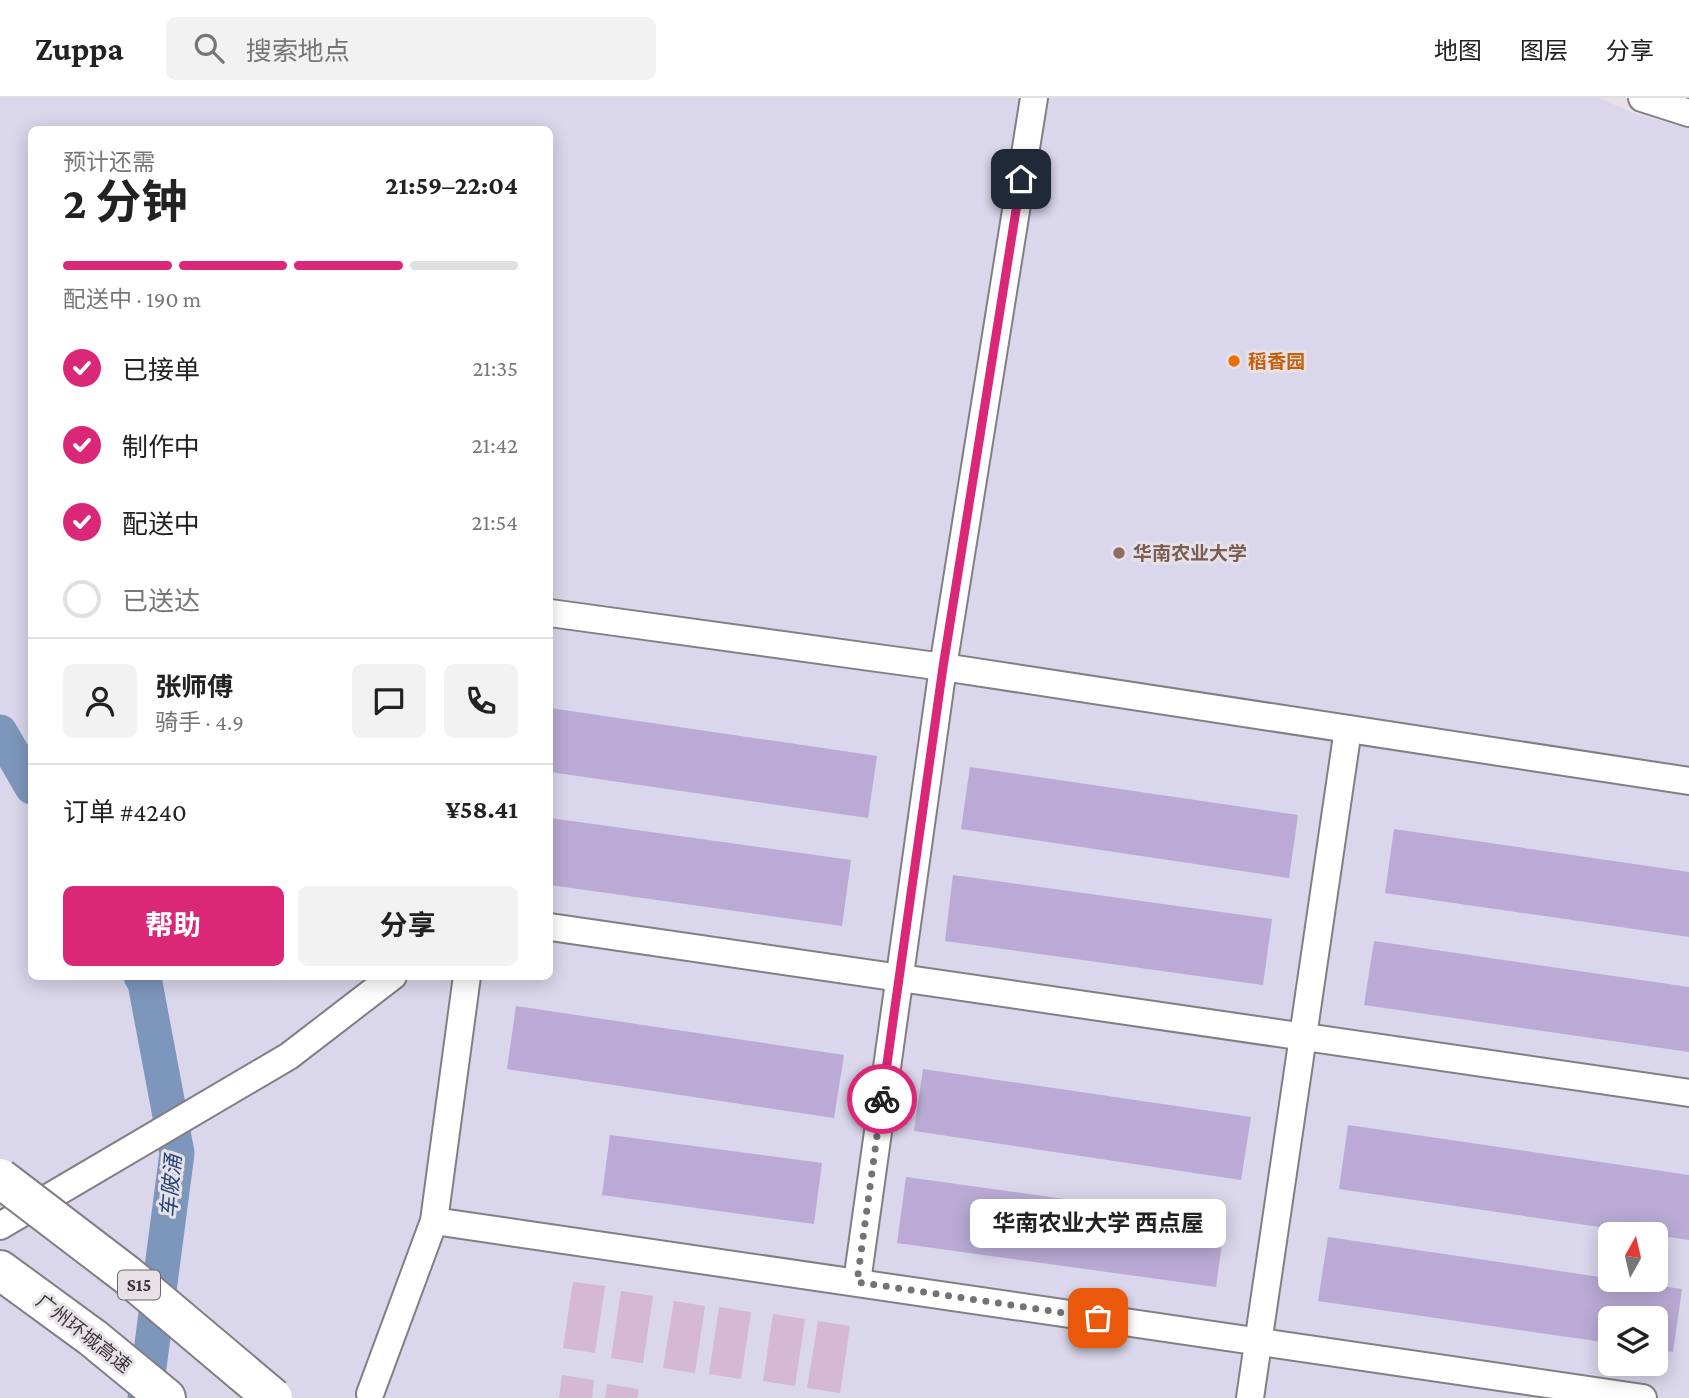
<!DOCTYPE html>
<html lang="zh">
<meta charset="utf-8">
<style>
body{margin:0;font-family:"Crimson Pro","Noto Sans SC",serif;background:#f2f2f2;color:#222;height:100vh;display:flex;flex-direction:column;font-size:26px;white-space:nowrap}
*{box-sizing:border-box;margin:0}
p{font-size:23px;color:#767676}
.icon{flex:none;width:38px;height:38px;fill:none;stroke:currentColor;stroke-width:2;stroke-linecap:round;stroke-linejoin:round}
.map{position:relative;flex:1;overflow:hidden}
.drawer{position:absolute;left:28px;top:28px;width:525px;height:854px;display:flex;flex-direction:column;background:#fff;border-radius:10px;box-shadow:0 4px 18px #0003}
.drawer>*{flex:none}
.needle{width:46px;rotate:8deg}
.controls{position:absolute;left:1598px;top:1124px;display:grid;gap:14px}
.controls a{display:grid;place-items:center;width:70px;height:70px;border-radius:10px;background:#fff;box-shadow:0 4px 18px #0003;font-size:35px}
.pin{position:absolute;display:grid;place-items:center;width:60px;height:60px;color:#fff;margin:-30px;border-radius:14px;box-shadow:0 4px 10px #0006}
.courier{position:absolute;display:grid;place-items:center;width:70px;height:70px;margin:-35px;border:5px solid #db2777;border-radius:50%;background:#fff;color:#222;box-shadow:0 2px 9px #0007}
.bubble{position:absolute;height:49px;border-radius:10px;background:#fff;box-shadow:0 4px 18px #0003;font-size:23px;font-weight:700;line-height:49px;text-align:center}
.overview em{font-style:normal;font-weight:700}
.overview div{display:flex;flex-direction:column-reverse}
.overview{display:flex;align-items:center;justify-content:space-between;height:119px;padding:0 35px}
h1{font-size:46px;font-weight:700;line-height:52px}
.bar{display:grid;grid-template-columns:repeat(4,1fr);gap:10px 7px;align-content:center;height:84px;padding:0 35px}
.bar i{height:9px;border-radius:5px;background:#e0e0e0}
.bar .on{background:#db2777}
.bar p{grid-column:span 4}
.line{display:flex;align-items:center;gap:18px;padding:0 35px;border-top:2px solid #e0e0e0}
.line div{flex:1}
.round{display:grid;place-items:center;flex:none;width:74px;height:74px;border-radius:10px;background:#f2f2f2}
ol{padding:0 35px;list-style:none}
li{display:flex;align-items:center;gap:21px;height:77px}
li p{margin-inline-start:auto}
li .icon{padding:7px;border-radius:50%;background:#db2777;color:#fff;stroke-width:4}
li:last-child{color:#767676}
li i{width:38px;height:38px;border:4px solid #e0e0e0;border-radius:50%}
.action{display:flex;gap:14px;margin-top:auto;padding:14px 35px}
.action a{flex:1;height:80px;border-radius:10px;background:#db2777;color:#fff;font-size:28px;font-weight:700;line-height:80px;text-align:center}
.action a+a{background:#f2f2f2;color:#222}
header{display:flex;align-items:center;gap:42px;box-sizing:border-box;height:98px;padding:0 35px;background:#fff;border-bottom:2px solid #e0e0e0}
header strong{font-size:33px}
nav{display:flex;gap:38px;margin-inline-start:auto;font-size:24px}
.search{width:490px;height:63px;background:#f2f2f2;display:flex;align-items:center;gap:18px;box-sizing:border-box;padding:0 24px;border-radius:10px;color:#767676;font-size:26px}
.map>svg:first-child{display:block}
</style>
<header>
<strong>Zuppa</strong>
<div class="search"><svg class="icon" aria-label="search" viewBox="0 0 24 24"><circle cx="10" cy="10" r="6"/><path d="M15 15l6 6"/></svg>搜索地点</div>
<nav><a>地图</a><a>图层</a><a>分享</a></nav>
</header>
<div class="map">
<svg width="1689" height="1300" viewBox="0 0 1689 1300">
<rect width="100%" height="100%" fill="#e7e0e7"/>
<path fill="#dad6eb" fill-rule="evenodd" d="M 0,0 L 1599,0 L 1638,17 L 1689,30 L 1689,1300 L 0,1300 ZM 32,32 L 550,32 L 550,878 L 32,878 ZM 1610,1136 L 1656,1136 L 1656,1181 L 1610,1181 ZM 1610,1220 L 1656,1220 L 1656,1265 L 1610,1265 Z"/>
<g fill="#d4b8d4">
<polygon points="573,1184 605,1188 595,1255 563,1250"/>
<polygon points="621,1193 653,1198 643,1265 611,1260"/>
<polygon points="674,1203 705,1208 695,1275 663,1270"/>
<polygon points="719,1209 751,1214 741,1281 709,1276"/>
<polygon points="773,1216 805,1221 795,1288 763,1283"/>
<polygon points="818,1223 850,1228 840,1295 807,1290"/>
<polygon points="562,1277 594,1282 592,1300 559,1300"/>
<polygon points="607,1286 639,1291 637,1300 605,1300"/>
</g>
<g fill="none" stroke-linecap="round" stroke-linejoin="round">
<g stroke="#7d96bb" stroke-width="35">
<polyline points="0,634 32,689"/>
<polyline points="141,878 145,885 177,1055 145,1300"/>
</g>
</g>
<g fill="#baaad5">
<polygon points="550,610 877,658 868,720 550,674"/>
<polygon points="970,669 1298,717 1289,780 961,731"/>
<polygon points="550,720 851,762 842,828 550,787"/>
<polygon points="1394,731 1689,774 1689,839 1385,795"/>
<polygon points="953,777 1272,821 1263,887 945,843"/>
<polygon points="1374,843 1689,889 1689,954 1364,907"/>
<polygon points="516,908 844,957 834,1020 507,971"/>
<polygon points="923,971 1251,1019 1241,1082 914,1033"/>
<polygon points="1348,1027 1689,1077 1689,1142 1339,1091"/>
<polygon points="610,1037 822,1065 814,1126 602,1097"/>
<polygon points="906,1079 1225,1123 1216,1189 897,1145"/>
<polygon points="1328,1139 1682,1191 1673,1254 1656,1252 1656,1220 1610,1220 1610,1245 1318,1203"/>
</g>
<g fill="none" stroke-linecap="round" stroke-linejoin="round">
<defs>
<g id="street">
<polyline points="1642,0 1689,15"/>
<polyline points="550,515 943,569 1689,683"/>
<polyline points="550,829 1689,995"/>
<polyline points="434,1123 1643,1300"/>
<polyline points="0,1128 289,958 393,878"/>
<polyline points="857,1184 943,569 1034,0"/>
<polyline points="370,1296 434,1123 467,878"/>
<polyline points="1250,1300 1348,631"/>
</g>
<polyline id="highway" points="0,1172 93,1240 166,1300"/>
</defs>
<use href="#street" stroke="#847e84" stroke-width="30"/>
<use href="#highway" stroke="#847e84" stroke-width="42"/>
<use href="#street" stroke="#fff" stroke-width="26"/>
<use href="#highway" stroke="#fff" stroke-width="38"/>
<defs>
<polyline id="highway-bridge" points="0,1080 127,1177 273,1300"/>
</defs>
<use href="#highway-bridge" stroke="#847e84" stroke-width="42" stroke-linecap="butt"/>
<use href="#highway-bridge" stroke="#fff" stroke-width="38"/>
</g>
<g fill="none" stroke-linecap="round" stroke-linejoin="round">
<polyline stroke="#757275" stroke-width="7" stroke-dasharray="0 12.6" points="882,1001 857,1184 1098,1220"/>
<polyline stroke="#db2777" stroke-width="9" points="882,1001 943,569 1021,81"/>
</g>
<circle fill="#e8710a" stroke="#e7e0e7" stroke-width="2.5" cx="1234" cy="263" r="7"/>
<circle fill="#8d6e63" stroke="#e7e0e7" stroke-width="2.5" cx="1119" cy="455" r="7"/>
<g text-anchor="middle" stroke-width="6" stroke-linejoin="round" paint-order="stroke">
<rect fill="#e7e0e7" stroke="#6c696c" stroke-width="2" x="118" y="1172.5" width="42" height="29" rx="5"/>
<g font-size="18" font-weight="bold" fill="#383638">
<text x="139" y="1193">S15</text>
</g>
<g font-size="19" font-weight="bold" fill="#c56008" stroke="#e7e0e7" text-anchor="start">
<text x="1248" y="270">稻香园</text>
</g>
<g font-size="19" font-weight="bold" fill="#785e54" stroke="#e7e0e7" text-anchor="start">
<text x="1133" y="462">华南农业大学</text>
</g>
<g font-size="19" fill="#383638" stroke="#e7e0e7">
<text transform="translate(84 1235) rotate(38)" y="7">广州环城高速</text>
</g>
<g font-size="21" font-style="italic" fill="#244576" stroke="#e7e0e7">
<text transform="translate(171 1088) rotate(-85)" y="7">车陂涌</text>
</g>
</g>
</svg>
<div class="controls">
<a><svg class="needle" viewBox="-14 -14 28 28"><path d="M0-13l5 13h-10z" fill="#e53935"/><path d="M0 13l5-13h-10z" fill="#767676"/></svg></a>
<a><svg class="icon" aria-label="layers" viewBox="0 0 24 24"><path d="M12 4l9 5-9 5-9-5zM3 14l9 5 9-5"/></svg></a>
</div>
<div class="pin" style="left:1098px;top:1220px;background:#ea580c"><svg class="icon" aria-label="bag" viewBox="0 0 24 24"><path d="M5 8h14l-1 12H6zM9 8a3 3 0 0 1 6 0"/></svg></div>
<div class="pin" style="left:1021px;top:81px;background:#1f2937"><svg class="icon" aria-label="home" viewBox="0 0 24 24"><path d="M3 11l9-7 9 7M6 9v11h12V9"/></svg></div>
<div class="courier" style="left:882px;top:1001px"><svg class="icon" aria-label="bike" viewBox="0 0 24 24"><circle cx="6" cy="16" r="4"/><circle cx="18" cy="16" r="4"/><path d="M6 16l4-8h5l3 8M10 8l3 8H6M13 5h3"/></svg></div>
<div class="bubble" style="left:970px;top:1101px;width:256px">华南农业大学 西点屋</div>
<section class="drawer">
<div class="overview"><div><h1>2 分钟</h1><p>预计还需</p></div><em>21:59–22:04</em></div>
<div class="bar"><i class="on"></i><i class="on"></i><i class="on"></i><i></i><p>配送中 · 190 m</p></div>
<ol>
<li><svg class="icon" aria-label="check" viewBox="0 0 24 24"><path d="M5 12l5 5 9-10"/></svg>已接单<p>21:35</p></li>
<li><svg class="icon" aria-label="check" viewBox="0 0 24 24"><path d="M5 12l5 5 9-10"/></svg>制作中<p>21:42</p></li>
<li><svg class="icon" aria-label="check" viewBox="0 0 24 24"><path d="M5 12l5 5 9-10"/></svg>配送中<p>21:54</p></li>
<li><i></i>已送达</li>
</ol>
<div class="line" style="height:126px"><a class="round"><svg class="icon" aria-label="person" viewBox="0 0 24 24"><circle cx="12" cy="8" r="4"/><path d="M4 21q1-7 8-7t8 7"/></svg></a><div><b>张师傅</b><p>骑手 · 4.9</p></div><a class="round"><svg class="icon" aria-label="chat" viewBox="0 0 24 24"><path d="M4 5h16v11H9l-5 4z"/></svg></a><a class="round"><svg class="icon" aria-label="phone" viewBox="0 0 24 24"><path d="M5 4h4l2 5-3 2q2 4 5 5l2-3 5 2v4C11 20 4 13 5 4z"/></svg></a></div>
<div class="line" style="height:91px"><div>订单 #4240</div><b>¥58.41</b></div>
<div class="action"><a>帮助</a><a>分享</a></div>
</section>
</div>
